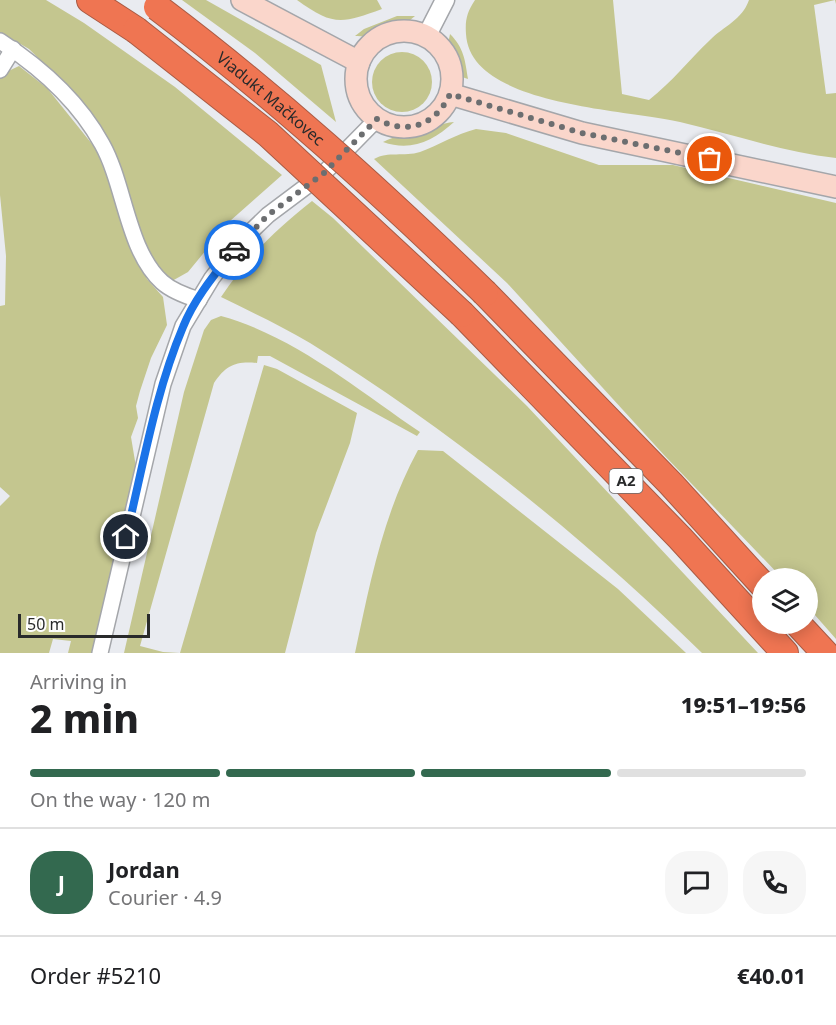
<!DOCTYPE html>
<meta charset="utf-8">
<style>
body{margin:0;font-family:"Noto Sans",sans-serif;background:#f6f6f6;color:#202124;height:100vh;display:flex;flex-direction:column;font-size:22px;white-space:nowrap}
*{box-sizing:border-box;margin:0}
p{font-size:20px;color:#757577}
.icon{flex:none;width:33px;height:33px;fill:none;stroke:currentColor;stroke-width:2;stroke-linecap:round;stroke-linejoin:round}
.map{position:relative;height:653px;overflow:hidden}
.drawer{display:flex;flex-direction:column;background:#fff;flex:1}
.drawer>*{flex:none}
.tools{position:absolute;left:752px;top:568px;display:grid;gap:12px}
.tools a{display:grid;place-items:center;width:66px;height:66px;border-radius:50%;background:#fff;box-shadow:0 3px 15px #0003;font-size:30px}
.scale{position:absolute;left:18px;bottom:15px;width:132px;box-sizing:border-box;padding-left:6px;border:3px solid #292a2b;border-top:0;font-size:16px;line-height:21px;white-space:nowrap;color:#292a2b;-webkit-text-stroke:4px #fff;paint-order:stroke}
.pin{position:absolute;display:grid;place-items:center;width:51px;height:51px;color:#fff;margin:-26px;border:3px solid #fff;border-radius:50%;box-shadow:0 2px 6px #0007}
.courier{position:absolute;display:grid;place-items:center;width:60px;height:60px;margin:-30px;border:4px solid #1a73e8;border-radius:50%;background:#fff;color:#222;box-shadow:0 2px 8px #0007}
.headline em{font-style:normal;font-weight:800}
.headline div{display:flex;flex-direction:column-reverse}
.headline{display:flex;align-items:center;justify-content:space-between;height:102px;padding:0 30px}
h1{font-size:39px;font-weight:800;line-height:45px}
.bar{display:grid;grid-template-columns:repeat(4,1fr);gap:9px 6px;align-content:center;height:72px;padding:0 30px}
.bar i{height:8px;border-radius:4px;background:#e0e0e0}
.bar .current{background:#33694f}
.bar p{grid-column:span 4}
.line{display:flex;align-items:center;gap:15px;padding:0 30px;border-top:2px solid #e0e0e0}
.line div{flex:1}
.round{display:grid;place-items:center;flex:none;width:63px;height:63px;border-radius:24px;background:#f6f6f6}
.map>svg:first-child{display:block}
</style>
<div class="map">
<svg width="836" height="653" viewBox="0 0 836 653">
<rect width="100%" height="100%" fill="#e9ebf0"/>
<g fill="#c4c68f">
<polygon points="0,0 46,0 84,23 175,87 282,175 230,221 188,272 172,281 156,265 147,247 104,131 79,98 29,49 0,32"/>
<polygon points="182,0 206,0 321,65 336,122 255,53"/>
<path d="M 297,0 L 377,0 L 382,9 C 341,24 333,26 297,0 Z"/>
<path d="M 475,0 L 613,0 L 622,94 L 649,100 C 672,82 689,60 710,40 C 724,26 742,20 749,0 L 836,0 L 836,4 L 835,0 L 814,5 L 826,94 L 836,93 L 836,158 C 783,152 732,134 680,122 C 628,109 470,107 466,34 C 465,20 467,12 475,0 Z"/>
<path d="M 397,16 L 415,16 C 401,28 402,22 388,27 C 373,33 373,37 355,36 L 364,29 Z"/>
<path d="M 450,34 C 464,48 465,60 468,79 L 459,76 L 447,49 Z"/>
<circle cx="402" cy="82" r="30"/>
<polygon points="19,66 47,88 96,149 147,279 163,297 167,325 151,358 140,391 136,406 138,418 131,437 136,467 94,653 68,653 71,641 53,639 49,653 0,653 0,506 10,496 0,487 0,306 5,305 6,256 0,195 0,75"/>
<path d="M 454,122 C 433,141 411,152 383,142 C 396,135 407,136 421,132 C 433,128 441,123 454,122 Z"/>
<path d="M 476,129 L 506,133 L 599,165 L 673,165 L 836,203 L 836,639 L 807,606 L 807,579 L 783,579 L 664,455 L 507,283 L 374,159 C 388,151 404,157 420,152 C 439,145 456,134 476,129 Z"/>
<path d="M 312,201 L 333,218 L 527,406 L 758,653 L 702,653 C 584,537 451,431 310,343 C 282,326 251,312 221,297 C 247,258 275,230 312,201 Z"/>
<path d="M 221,316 C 294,336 358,390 420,432 L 417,436 L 270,356 L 258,356 L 257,363 C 236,361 226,365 214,383 L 140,646 L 163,652 L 180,653 L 264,365 L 277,369 L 357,413 L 350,443 L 316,533 L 285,653 L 124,653 L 184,392 L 204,330 L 211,320 Z"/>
<path d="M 418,450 L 443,451 L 618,589 L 686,653 L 355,653 C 370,583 383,514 418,450 Z"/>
</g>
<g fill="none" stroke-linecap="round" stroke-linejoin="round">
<defs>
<g id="minor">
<path d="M 0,41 C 40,67 79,102 102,144 C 125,185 127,250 162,282 C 172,291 186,296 199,300"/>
<polyline points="0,70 13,49"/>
<polyline points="100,653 163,384 183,326 212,278 242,240 268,215 324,173 377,119"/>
</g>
<polyline id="tertiary" points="426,37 445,0"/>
<g id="secondary">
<polyline points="242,0 359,62"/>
<circle cx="404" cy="79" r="48"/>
<polyline points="450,94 582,133 836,187"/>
</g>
<g id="motorway">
<polyline points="90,0 136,30"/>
<polyline points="485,293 671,484 762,584"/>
<polyline points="462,314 680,538 785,653"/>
<polyline points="798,624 825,653"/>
</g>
</defs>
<use href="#minor" stroke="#a4a6aa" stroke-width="18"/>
<use href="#tertiary" stroke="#a4a6aa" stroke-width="21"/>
<use href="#secondary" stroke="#a4a6aa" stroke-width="24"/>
<use href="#motorway" stroke="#aa5b44" stroke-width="28"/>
<use href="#minor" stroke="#fff" stroke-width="15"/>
<use href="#tertiary" stroke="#fff" stroke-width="18"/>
<use href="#secondary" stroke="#fad6cb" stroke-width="21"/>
<use href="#motorway" stroke="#ef7552" stroke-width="26"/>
<defs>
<g id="motorway-bridge">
<path id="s1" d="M 157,7 C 274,95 380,191 485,293"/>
<polyline points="136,30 268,134 462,314"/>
</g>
</defs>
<use href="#motorway-bridge" stroke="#aa5b44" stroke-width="28" stroke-linecap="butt"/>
<use href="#motorway-bridge" stroke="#ef7552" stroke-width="26"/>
</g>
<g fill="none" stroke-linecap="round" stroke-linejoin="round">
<path stroke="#6c6e70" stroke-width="6" stroke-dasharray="0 10.8" d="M 234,250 L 268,215 L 324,173 L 377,119 C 407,136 436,125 450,94 L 582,133 L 710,159"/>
<path stroke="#1a73e8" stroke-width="8" d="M 126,537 C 143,467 155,393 183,327 C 194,299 215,274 234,250"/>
</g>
<g text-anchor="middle" stroke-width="5" stroke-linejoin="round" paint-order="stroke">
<rect fill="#fff" stroke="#696a6b" stroke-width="1.5" x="609.5" y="469" width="33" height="24" rx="4.5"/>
<g font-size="15" font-weight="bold" fill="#292a2b">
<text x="626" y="486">A2</text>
</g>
<g font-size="16" fill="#292a2b" stroke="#fff">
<text dy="6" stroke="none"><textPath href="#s1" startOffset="146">Viadukt Mačkovec</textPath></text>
</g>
</g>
</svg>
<div class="tools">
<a><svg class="icon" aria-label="layers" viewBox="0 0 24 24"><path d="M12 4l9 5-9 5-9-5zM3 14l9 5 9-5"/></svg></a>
</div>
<div class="scale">50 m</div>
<div class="pin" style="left:710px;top:159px;background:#ea580c"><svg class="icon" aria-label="bag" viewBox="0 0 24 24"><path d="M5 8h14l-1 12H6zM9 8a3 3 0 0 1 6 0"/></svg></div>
<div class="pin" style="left:126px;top:537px;background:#1f2937"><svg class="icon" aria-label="home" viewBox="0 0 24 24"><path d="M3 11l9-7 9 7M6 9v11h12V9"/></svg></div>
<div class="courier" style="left:234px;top:250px"><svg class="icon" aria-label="car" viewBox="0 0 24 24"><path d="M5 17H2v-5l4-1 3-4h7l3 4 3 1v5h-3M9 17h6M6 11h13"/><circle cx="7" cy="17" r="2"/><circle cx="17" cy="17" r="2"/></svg></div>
</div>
<section class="drawer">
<div class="headline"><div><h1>2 min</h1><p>Arriving in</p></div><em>19:51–19:56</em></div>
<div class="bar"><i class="current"></i><i class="current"></i><i class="current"></i><i></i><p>On the way · 120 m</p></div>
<div class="line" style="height:108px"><b class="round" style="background:#33694f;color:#fff">J</b><div><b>Jordan</b><p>Courier · 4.9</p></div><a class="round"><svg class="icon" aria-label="chat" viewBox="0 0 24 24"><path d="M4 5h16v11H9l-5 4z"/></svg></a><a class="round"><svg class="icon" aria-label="phone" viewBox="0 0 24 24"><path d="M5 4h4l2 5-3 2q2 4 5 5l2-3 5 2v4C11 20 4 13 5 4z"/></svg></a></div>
<div class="line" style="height:78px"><div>Order #5210</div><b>€40.01</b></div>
</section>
